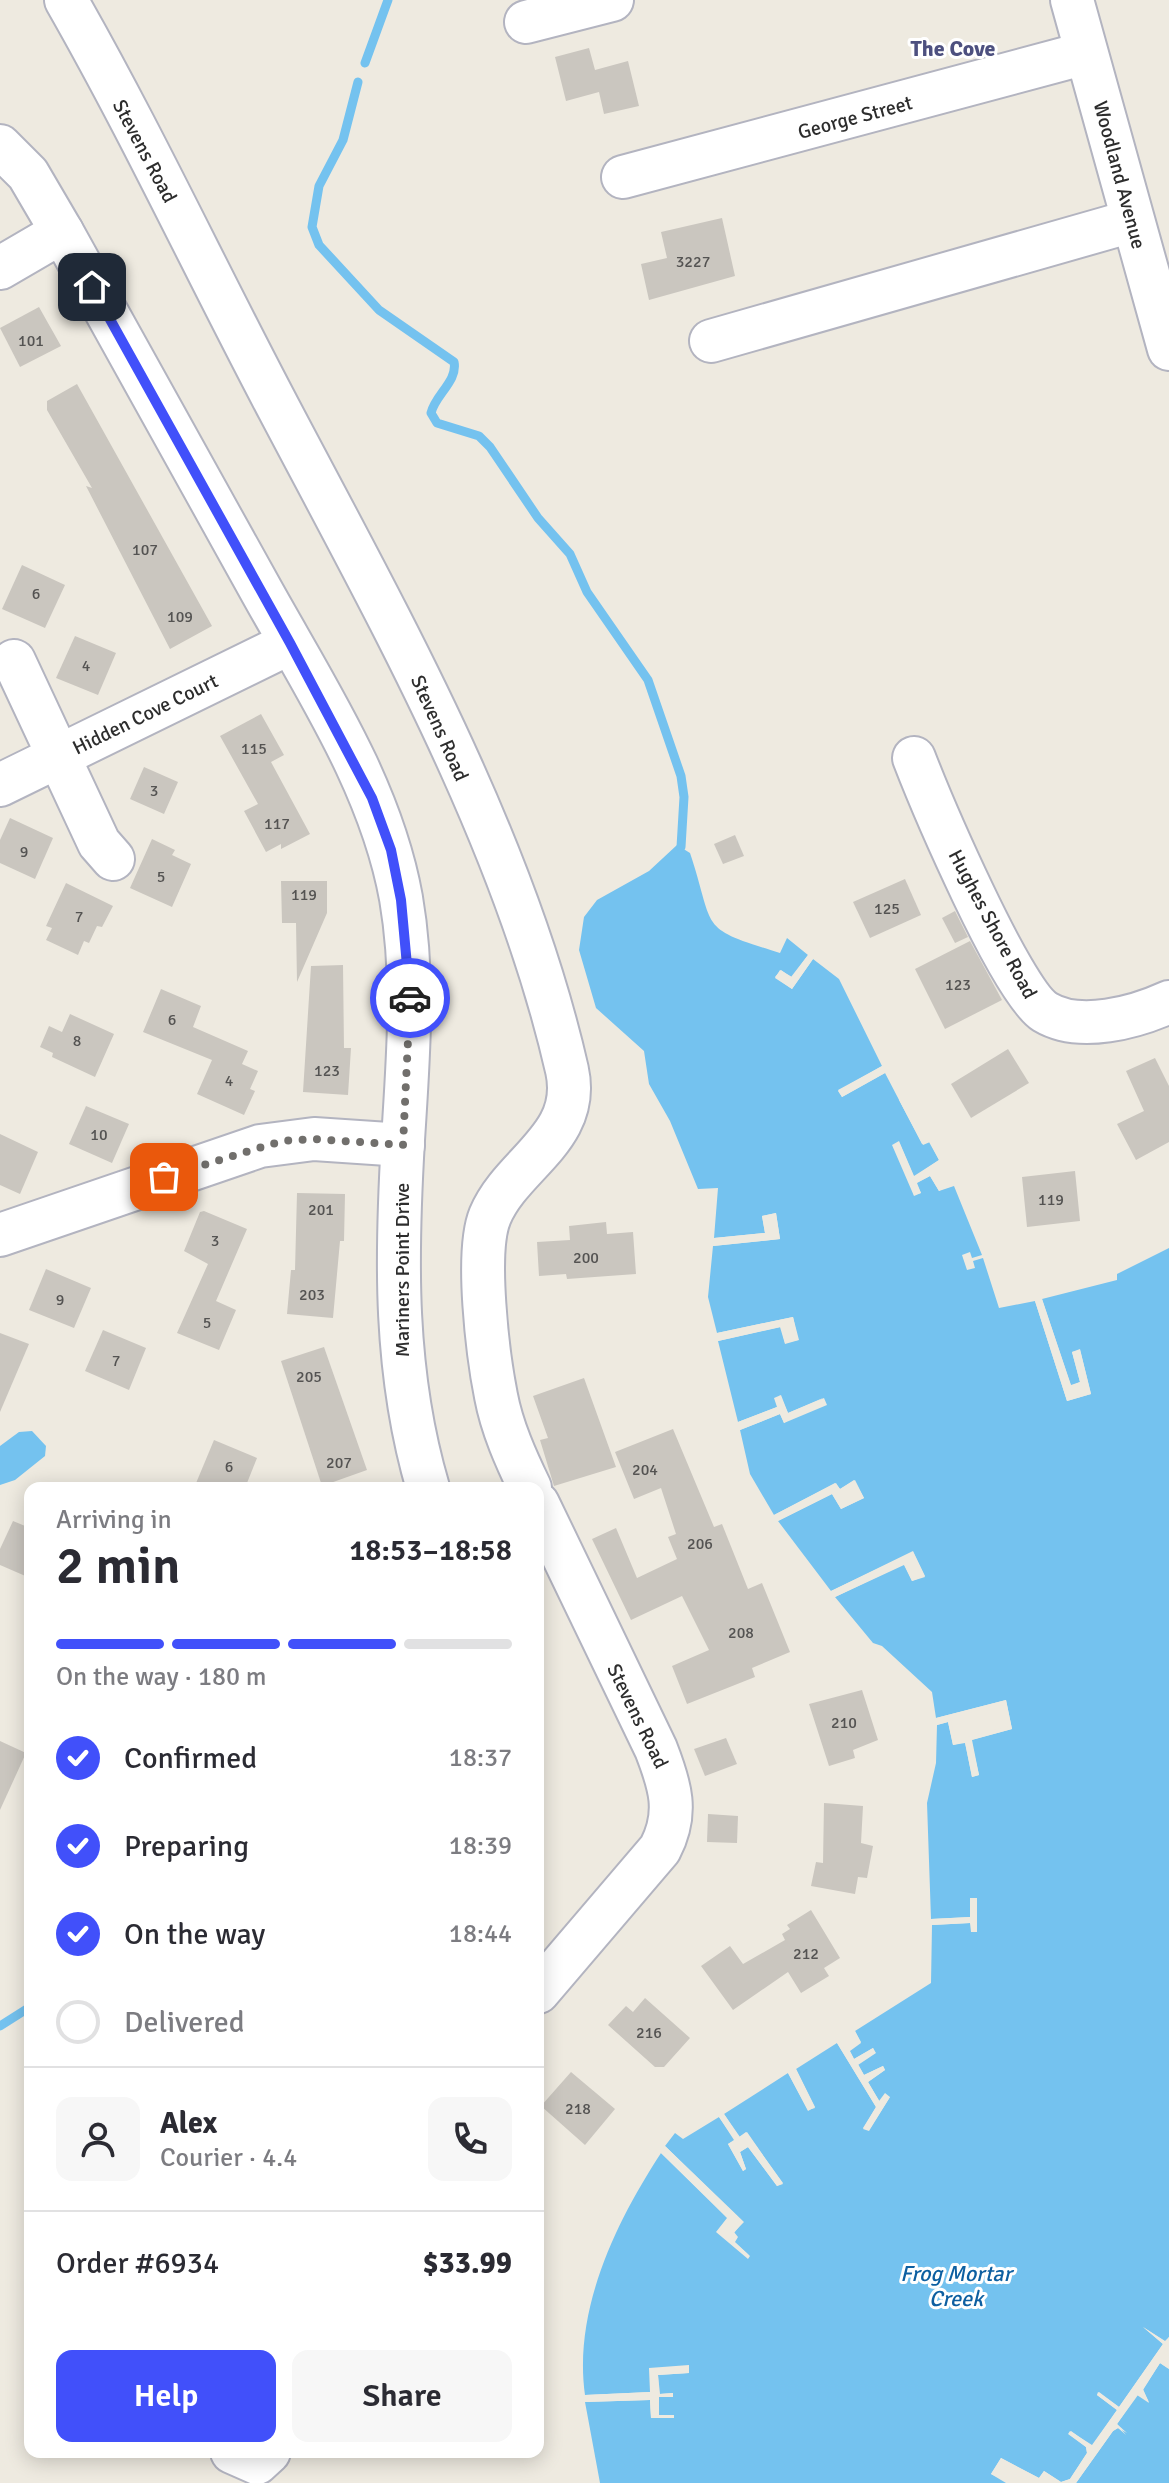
<!DOCTYPE html>
<meta charset="utf-8">
<style>
body{margin:0;font-family:Signika,sans-serif;background:#f7f7f7;color:#2b2b33;height:100vh;display:flex;flex-direction:column;font-size:30px;white-space:nowrap}
*{box-sizing:border-box;margin:0}
p{font-size:26px;color:#7c7c81}
.icon{flex:none;width:44px;height:44px;fill:none;stroke:currentColor;stroke-width:2;stroke-linecap:round;stroke-linejoin:round}
.map{position:relative;flex:1;overflow:hidden}
.panel{position:absolute;left:24px;top:1482px;width:520px;height:976px;display:flex;flex-direction:column;background:#fff;border-radius:16px;box-shadow:0 4px 20px #0003}
.panel>*{flex:none}
.pin{position:absolute;display:grid;place-items:center;width:68px;height:68px;color:#fff;margin:-34px;border-radius:16px;box-shadow:0 4px 12px #0006}
.courier{position:absolute;display:grid;place-items:center;width:80px;height:80px;margin:-40px;border:6px solid #4150fa;border-radius:50%;background:#fff;color:#222;box-shadow:0 2px 10px #0007}
.headline em{font-style:normal;font-weight:600}
.headline div{display:flex;flex-direction:column-reverse}
.headline{display:flex;align-items:center;justify-content:space-between;height:136px;padding:0 32px}
h1{font-size:52px;font-weight:600;line-height:60px}
.bar{display:grid;grid-template-columns:repeat(4,1fr);gap:12px 8px;align-content:center;height:96px;padding:0 32px}
.bar i{height:10px;border-radius:6px;background:#e1e1e2}
.bar .active{background:#4150fa}
.bar p{grid-column:span 4}
.line{display:flex;align-items:center;gap:20px;padding:0 32px;border-top:2px solid #e1e1e2}
.line div{flex:1}
.round{display:grid;place-items:center;flex:none;width:84px;height:84px;border-radius:16px;background:#f7f7f7}
ol{padding:0 32px;list-style:none}
li{display:flex;align-items:center;gap:24px;height:88px}
li p{margin-inline-start:auto}
li .icon{padding:8px;border-radius:50%;background:#4150fa;color:#fff;stroke-width:4}
li:last-child{color:#7c7c81}
li i{width:44px;height:44px;border:4px solid #e1e1e2;border-radius:50%}
.button{display:flex;gap:16px;margin-top:auto;padding:16px 32px}
.button a{flex:1;height:92px;border-radius:16px;background:#4150fa;color:#fff;font-size:32px;font-weight:600;line-height:92px;text-align:center}
.button a+a{background:#f7f7f7;color:#2b2b33}
.map>svg:first-child{display:block}
</style>
<div class="map">
<svg width="1169" height="2483" viewBox="0 0 1169 2483">
<rect width="100%" height="100%" fill="#eeeae0"/>
<g fill="#74c2ef">
<path d="M 677,845 L 690,853 C 716,931 696,927 780,953 L 787,938 L 808,955 L 791,977 L 781,970 L 775,977 L 792,989 L 813,959 L 839,979 L 882,1066 L 838,1090 L 842,1097 L 885,1073 L 922,1144 L 929,1142 L 939,1160 L 914,1177 L 899,1142 L 914,1195 L 921,1193 L 916,1183 L 930,1176 L 939,1191 L 954,1186 L 982,1255 L 972,1258 L 970,1252 L 962,1255 L 967,1270 L 975,1268 L 973,1261 L 983,1258 L 999,1308 L 1035,1301 L 1067,1401 L 1091,1394 L 1080,1350 L 1072,1352 L 1080,1382 L 1071,1386 L 1042,1299 L 1117,1280 L 1117,1274 L 1169,1248 L 1169,2337 L 1166,2342 L 1143,2327 L 1163,2344 L 1119,2407 L 1099,2392 L 1097,2395 L 1117,2410 L 1092,2446 L 1071,2431 L 1069,2434 L 1086,2447 L 1087,2453 L 1070,2479 L 1061,2482 L 1044,2471 L 1039,2478 L 1001,2458 L 991,2474 L 1006,2483 L 600,2483 L 585,2402 L 650,2400 L 651,2418 L 674,2416 L 659,2415 L 659,2397 L 673,2396 L 673,2393 L 659,2394 L 658,2375 L 689,2373 L 650,2368 L 650,2392 L 585,2395 C 573,2310 616,2222 661,2153 L 728,2218 L 717,2232 L 750,2256 L 734,2242 L 734,2233 L 743,2222 L 665,2146 L 675,2133 L 683,2139 L 719,2117 L 735,2140 L 728,2144 L 743,2171 L 746,2169 L 740,2152 L 748,2147 L 777,2186 L 783,2184 L 747,2132 L 740,2137 L 724,2114 L 788,2073 L 808,2110 L 815,2108 L 796,2069 L 837,2043 L 876,2107 L 863,2128 L 869,2130 L 890,2097 L 880,2102 L 868,2082 L 885,2070 L 883,2066 L 864,2075 L 858,2064 L 875,2053 L 873,2048 L 854,2059 L 849,2050 L 861,2042 L 855,2031 L 931,1983 L 932,1925 L 970,1923 L 976,1932 L 971,1917 L 931,1919 L 927,1803 L 936,1763 L 937,1725 L 948,1722 L 953,1745 L 965,1742 L 972,1777 L 979,1775 L 971,1740 L 1012,1729 L 1006,1700 L 936,1718 L 932,1692 L 882,1646 L 873,1643 L 835,1597 L 904,1564 L 912,1581 L 925,1577 L 913,1552 L 831,1591 L 778,1521 L 832,1494 L 841,1509 L 864,1498 L 854,1480 L 840,1489 L 835,1483 L 774,1515 L 750,1474 L 740,1430 L 780,1414 L 784,1423 L 823,1398 L 788,1413 L 780,1395 L 777,1407 L 738,1422 L 718,1341 L 781,1327 L 785,1343 L 798,1340 L 793,1317 L 717,1333 L 708,1297 L 713,1246 L 780,1239 L 776,1213 L 762,1216 L 765,1233 L 714,1238 L 718,1188 L 698,1189 L 670,1121 L 649,1084 L 644,1051 L 596,1008 L 579,950 L 584,917 L 597,900 L 649,871 Z"/>
<polygon points="32,1431 46,1446 45,1456 15,1480 0,1485 0,1446 19,1432"/>
<polygon points="1160,2363 1169,2369 1169,2483 1076,2483 1113,2431 1118,2428 1127,2433 1117,2424 1138,2395 1149,2402 1143,2390"/>
</g>
<g fill="#eeeae0" fill-rule="evenodd">
<polygon points="808,955 813,959 792,989 775,978 780,970 792,977"/>
<polygon points="882,1066 885,1073 842,1097 838,1091"/>
<polygon points="903,1098 925,1140 932,1139 943,1159 932,1172 941,1186 951,1180 959,1187 951,1184 939,1191 930,1176 917,1183 921,1193 914,1196 892,1145 899,1141 914,1176 939,1160 930,1142 923,1145 899,1100"/>
<polygon points="776,1213 780,1239 713,1246 714,1238 765,1233 762,1216"/>
<polygon points="1042,1299 1071,1385 1080,1382 1072,1352 1080,1349 1091,1394 1067,1401 1035,1301"/>
<polygon points="793,1317 799,1340 785,1344 780,1327 718,1341 717,1333"/>
<polygon points="781,1395 788,1413 824,1398 827,1405 784,1423 780,1414 740,1430 738,1422 777,1407 774,1398"/>
<polygon points="855,1480 864,1498 841,1509 832,1494 778,1521 774,1515 836,1483 840,1489"/>
<polygon points="913,1551 925,1576 912,1581 904,1565 835,1597 831,1591"/>
<path d="M 1006,1700 L 1012,1729 L 972,1740 L 979,1775 L 972,1777 L 965,1743 L 953,1745 L 948,1722 L 937,1725 L 936,1718 ZM 1003,1705 L 1008,1726 L 956,1740 L 950,1718 Z"/>
<polygon points="970,1898 977,1898 977,1932 971,1932 970,1923 932,1925 931,1919 970,1917"/>
<polygon points="855,2031 861,2043 850,2051 854,2059 873,2048 876,2053 858,2065 864,2075 883,2066 885,2070 868,2082 879,2101 885,2093 890,2097 869,2131 863,2129 876,2107 837,2043 840,2041 845,2050 856,2041 852,2034"/>
<polygon points="796,2069 815,2107 808,2111 788,2073 792,2071 810,2105 792,2071"/>
<polygon points="724,2114 739,2137 746,2132 783,2183 777,2186 748,2147 740,2152 746,2169 743,2171 728,2144 734,2140 719,2117"/>
<polygon points="665,2146 744,2222 734,2232 738,2237 735,2242 750,2256 748,2259 716,2232 727,2218 661,2153 663,2150 731,2216 722,2231 731,2239 730,2231 738,2222 663,2149"/>
<polygon points="1143,2327 1165,2341 1169,2337 1169,2344 1167,2345 1135,2392 1140,2391 1169,2347 1164,2359 1169,2369 1160,2363 1143,2389 1149,2403 1137,2395 1117,2424 1126,2435 1118,2428 1113,2431 1076,2483 1055,2483 1045,2476 1038,2482 1002,2463 996,2473 1010,2483 991,2474 1001,2458 1039,2478 1044,2471 1061,2482 1070,2479 1087,2453 1086,2447 1068,2434 1070,2431 1092,2445 1117,2410 1097,2395 1098,2392 1119,2407 1163,2344"/>
<polygon points="689,2365 689,2373 658,2375 660,2394 673,2393 673,2397 659,2397 659,2415 674,2415 674,2418 651,2418 650,2400 585,2402 585,2395 650,2392 649,2368"/>
</g>
<g fill="none" stroke-linecap="round" stroke-linejoin="round">
<g stroke="#74c2ef" stroke-width="9">
<polyline points="365,63 388,0"/>
<path d="M 358,82 L 343,140 L 319,186 L 312,227 L 319,245 L 379,310 L 454,362 C 458,381 435,395 431,413 L 437,423 L 479,436 L 490,447 L 538,518 L 570,554 L 587,592 L 648,680 L 681,776 L 684,797 L 681,847"/>
<polyline points="0,2026 30,2007"/>
</g>
</g>
<g fill="#cac6bf">
<polygon points="589,48 595,70 628,61 639,106 604,114 599,92 566,101 555,57"/>
<polygon points="722,218 735,276 649,300 641,264 667,258 661,232"/>
<polygon points="39,307 61,346 20,367 0,328"/>
<polygon points="77,384 212,626 170,649 86,486 92,488 47,410 47,401"/>
<polygon points="22,565 65,585 45,628 2,609"/>
<polygon points="75,636 116,653 98,695 56,678"/>
<polygon points="261,714 284,755 271,762 310,834 281,849 281,844 266,852 244,811 258,804 220,736"/>
<polygon points="144,767 178,782 164,814 130,799"/>
<polygon points="10,818 53,838 35,879 0,863 0,840"/>
<polygon points="735,835 744,856 723,864 714,844"/>
<polygon points="152,839 175,850 172,855 191,864 172,907 130,888"/>
<polygon points="905,879 921,915 870,938 853,902"/>
<polygon points="281,881 327,881 327,913 297,982 296,923 282,923"/>
<polygon points="66,883 113,906 102,927 97,926 89,943 84,941 78,955 46,940 52,928 46,926"/>
<polygon points="955,911 968,937 955,943 942,918"/>
<polygon points="970,941 1002,1000 945,1029 915,969"/>
<polygon points="343,965 344,1048 351,1048 348,1095 303,1092 311,966"/>
<polygon points="161,989 201,1006 193,1027 248,1051 242,1064 258,1071 250,1089 255,1091 244,1115 197,1094 212,1060 143,1032"/>
<polygon points="70,1014 114,1034 95,1077 52,1057 53,1053 40,1047 49,1026 62,1032"/>
<polygon points="1008,1049 1029,1083 971,1118 951,1084"/>
<polygon points="1155,1058 1169,1086 1169,1142 1136,1160 1117,1124 1144,1111 1126,1071"/>
<polygon points="86,1106 129,1124 112,1163 69,1144"/>
<polygon points="0,1134 38,1152 20,1194 0,1185"/>
<polygon points="1075,1171 1080,1221 1027,1227 1022,1177"/>
<polygon points="297,1193 345,1194 344,1241 340,1241 333,1318 287,1314 291,1270 295,1270"/>
<polygon points="204,1211 247,1229 216,1301 236,1310 219,1350 177,1333 208,1264 184,1251 200,1212"/>
<polygon points="606,1222 607,1234 633,1232 636,1274 567,1279 566,1274 539,1276 537,1242 570,1240 569,1226"/>
<polygon points="46,1269 91,1288 74,1328 29,1310"/>
<polygon points="103,1330 146,1348 129,1390 85,1371"/>
<polygon points="0,1333 29,1344 0,1412"/>
<polygon points="324,1347 367,1470 322,1486 281,1361"/>
<polygon points="584,1378 616,1467 554,1486 540,1440 548,1438 533,1396"/>
<polygon points="673,1429 714,1527 722,1524 748,1589 762,1583 790,1652 752,1668 755,1677 687,1704 672,1666 709,1650 682,1596 631,1620 592,1539 616,1528 637,1578 677,1559 668,1537 676,1534 661,1488 634,1499 615,1452"/>
<polygon points="214,1440 257,1458 245,1488 194,1488"/>
<polygon points="13,1521 30,1528 30,1578 0,1565 0,1549"/>
<polygon points="862,1690 878,1740 853,1750 855,1758 829,1766 809,1704"/>
<polygon points="726,1738 737,1764 705,1776 694,1749"/>
<polygon points="0,1741 26,1753 0,1810"/>
<polygon points="824,1803 863,1806 861,1843 873,1846 867,1878 858,1877 855,1894 811,1886 816,1862 823,1863"/>
<polygon points="708,1814 738,1816 737,1843 707,1842"/>
<polygon points="811,1910 840,1958 824,1968 829,1976 801,1993 788,1972 733,2010 701,1966 730,1946 743,1964 785,1940 782,1934 790,1929 787,1925"/>
<polygon points="645,1998 690,2038 664,2067 655,2067 608,2025 626,2006 633,2012"/>
<polygon points="571,2072 615,2109 585,2145 541,2106"/>
</g>
<g fill="none" stroke-linecap="round" stroke-linejoin="round">
<defs>
<g id="minor">
<path d="M 66,0 C 142,133 207,273 279,409 C 389,618 514,838 567,1070 C 582,1138 512,1163 490,1216 C 475,1252 488,1356 496,1396 C 502,1428 516,1459 530,1488"/>
<polyline points="1072,0 1169,349"/>
<polyline points="526,22 612,0"/>
<path d="M 0,146 L 28,174 L 62,232 C 129,352 195,472 262,592 C 316,689 381,787 401,898 C 415,979 408,1059 403,1140 C 396,1259 394,1373 428,1488"/>
<polyline points="623,177 1086,53"/>
<polyline points="0,268 62,232"/>
<polyline points="711,341 1132,221"/>
<polyline points="14,661 99,843 113,859"/>
<path d="M 914,758 C 931,802 1011,991 1045,1012 C 1080,1033 1136,1017 1169,1002"/>
<polyline points="0,785 290,643"/>
<polyline points="0,1235 260,1146 314,1139 403,1145"/>
<path d="M 538,1504 L 656,1749 C 670,1785 679,1813 660,1849 L 538,1992"/>
<polyline points="232,2452 257,2463 269,2452"/>
</g>
</defs>
<use href="#minor" stroke="#b3b4c0" stroke-width="46"/>
<use href="#minor" stroke="#fff" stroke-width="42"/>
</g>
<g fill="none" stroke-linecap="round" stroke-linejoin="round">
<polyline stroke="#716f6c" stroke-width="8" stroke-dasharray="0 14.4" points="164,1177 282,1141 314,1139 403,1145 410,998"/>
<polyline stroke="#4150fa" stroke-width="10" points="92,287 290,643 372,798 391,850 401,900 410,998"/>
</g>
<g text-anchor="middle" stroke-width="6" stroke-linejoin="round" paint-order="stroke">
<g font-size="16" fill="#545352">
<text x="693" y="267">3227</text>
<text x="31" y="346">101</text>
<text x="145" y="555">107</text>
<text x="36" y="599">6</text>
<text x="180" y="622">109</text>
<text x="86" y="671">4</text>
<text x="254" y="754">115</text>
<text x="154" y="796">3</text>
<text x="277" y="829">117</text>
<text x="24" y="857">9</text>
<text x="161" y="882">5</text>
<text x="304" y="900">119</text>
<text x="887" y="914">125</text>
<text x="79" y="922">7</text>
<text x="958" y="990">123</text>
<text x="172" y="1025">6</text>
<text x="77" y="1046">8</text>
<text x="327" y="1076">123</text>
<text x="229" y="1086">4</text>
<text x="99" y="1140">10</text>
<text x="1051" y="1205">119</text>
<text x="321" y="1215">201</text>
<text x="215" y="1246">3</text>
<text x="586" y="1263">200</text>
<text x="312" y="1300">203</text>
<text x="60" y="1305">9</text>
<text x="207" y="1328">5</text>
<text x="116" y="1366">7</text>
<text x="309" y="1382">205</text>
<text x="339" y="1468">207</text>
<text x="229" y="1472">6</text>
<text x="645" y="1475">204</text>
<text x="700" y="1549">206</text>
<text x="741" y="1638">208</text>
<text x="844" y="1728">210</text>
<text x="806" y="1959">212</text>
<text x="649" y="2038">216</text>
<text x="578" y="2114">218</text>
</g>
<g font-size="20" fill="#2d2d2d" stroke="#fff">
<text transform="translate(855 117) rotate(-15)" y="7">George Street</text>
<text transform="translate(145 151) rotate(62)" y="7">Stevens Road</text>
<text transform="translate(1120 175) rotate(75)" y="7">Woodland Avenue</text>
<text transform="translate(145 714) rotate(-26)" y="7">Hidden Cove Court</text>
<text transform="translate(440 728) rotate(66)" y="7">Stevens Road</text>
<text transform="translate(993 924) rotate(62)" y="7">Hughes Shore Road</text>
<text transform="translate(402 1270) rotate(-90)" y="7">Mariners Point Drive</text>
<text transform="translate(638 1716) rotate(64)" y="7">Stevens Road</text>
</g>
<g font-size="22" font-weight="bold" fill="#4d507f" stroke="#fff">
<text x="953" y="56">The Cove</text>
</g>
<g font-size="22" font-style="italic" fill="#0d5fa1" stroke="#fff">
<text x="956" y="2281">Frog Mortar<tspan x="956" dy="25">Creek</tspan></text>
</g>
</g>
</svg>
<div class="pin" style="left:164px;top:1177px;background:#ea580c"><svg class="icon" aria-label="bag" viewBox="0 0 24 24"><path d="M5 8h14l-1 12H6zM9 8a3 3 0 0 1 6 0"/></svg></div>
<div class="pin" style="left:92px;top:287px;background:#1f2937"><svg class="icon" aria-label="home" viewBox="0 0 24 24"><path d="M3 11l9-7 9 7M6 9v11h12V9"/></svg></div>
<div class="courier" style="left:410px;top:998px"><svg class="icon" aria-label="car" viewBox="0 0 24 24"><path d="M5 17H2v-5l4-1 3-4h7l3 4 3 1v5h-3M9 17h6M6 11h13"/><circle cx="7" cy="17" r="2"/><circle cx="17" cy="17" r="2"/></svg></div>
<section class="panel">
<div class="headline"><div><h1>2 min</h1><p>Arriving in</p></div><em>18:53–18:58</em></div>
<div class="bar"><i class="active"></i><i class="active"></i><i class="active"></i><i></i><p>On the way · 180 m</p></div>
<ol>
<li><svg class="icon" aria-label="check" viewBox="0 0 24 24"><path d="M5 12l5 5 9-10"/></svg>Confirmed<p>18:37</p></li>
<li><svg class="icon" aria-label="check" viewBox="0 0 24 24"><path d="M5 12l5 5 9-10"/></svg>Preparing<p>18:39</p></li>
<li><svg class="icon" aria-label="check" viewBox="0 0 24 24"><path d="M5 12l5 5 9-10"/></svg>On the way<p>18:44</p></li>
<li><i></i>Delivered</li>
</ol>
<div class="line" style="height:144px"><a class="round"><svg class="icon" aria-label="person" viewBox="0 0 24 24"><circle cx="12" cy="8" r="4"/><path d="M4 21q1-7 8-7t8 7"/></svg></a><div><b>Alex</b><p>Courier · 4.4</p></div><a class="round"><svg class="icon" aria-label="phone" viewBox="0 0 24 24"><path d="M5 4h4l2 5-3 2q2 4 5 5l2-3 5 2v4C11 20 4 13 5 4z"/></svg></a></div>
<div class="line" style="height:104px"><div>Order #6934</div><b>$33.99</b></div>
<div class="button"><a>Help</a><a>Share</a></div>
</section>
</div>
